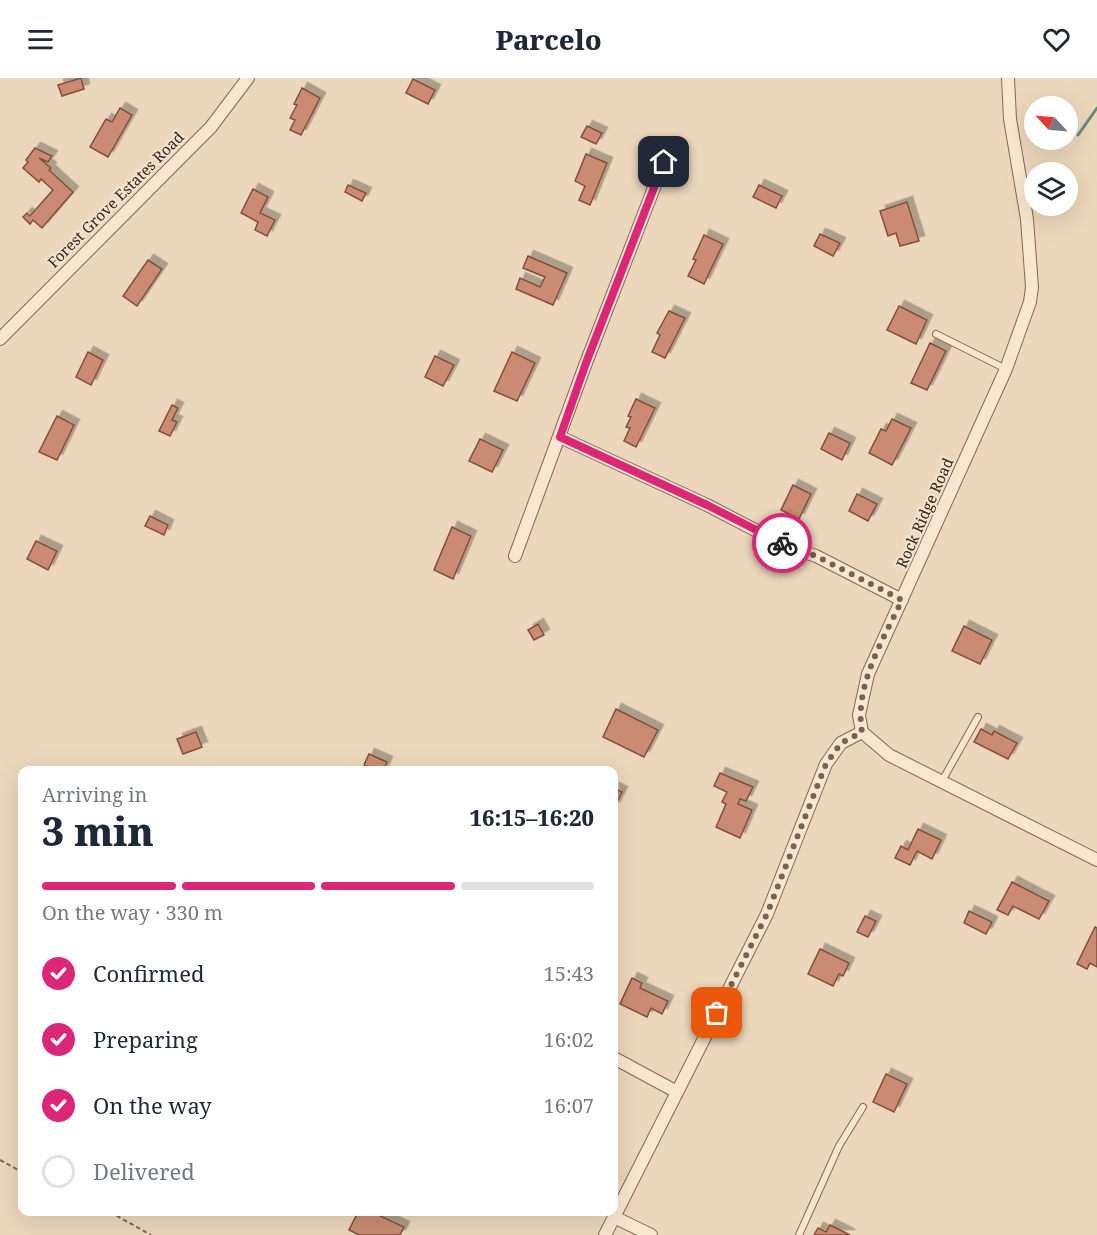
<!DOCTYPE html>
<meta charset="utf-8">
<style>
body{margin:0;font-family:"Noto Serif",serif;background:#f6f6f7;color:#1f2937;height:100vh;display:flex;flex-direction:column;font-size:22px;white-space:nowrap}
*{box-sizing:border-box;margin:0}
p{font-size:20px;color:#747a83}
.icon{flex:none;width:33px;height:33px;fill:none;stroke:currentColor;stroke-width:2;stroke-linecap:round;stroke-linejoin:round}
.map{position:relative;flex:1;overflow:hidden}
.side{position:absolute;left:18px;top:688px;width:600px;height:450px;display:flex;flex-direction:column;background:#fff;border-radius:12px;box-shadow:0 6px 24px #0002}
.side>*{flex:none}
.needle{width:39px;rotate:296deg}
.tools{position:absolute;left:1024px;top:18px;display:grid;gap:12px}
.tools a{display:grid;place-items:center;width:54px;height:54px;border-radius:50%;background:#fff;box-shadow:0 6px 24px #0002;font-size:30px}
.pin{position:absolute;display:grid;place-items:center;width:51px;height:51px;color:#fff;margin:-26px;border-radius:12px;box-shadow:0 3px 9px #0006}
.courier{position:absolute;display:grid;place-items:center;width:60px;height:60px;margin:-30px;border:4px solid #db2777;border-radius:50%;background:#fff;color:#222;box-shadow:0 2px 8px #0007}
.summary em{font-style:normal;font-weight:800}
.summary div{display:flex;flex-direction:column-reverse}
.summary{display:flex;align-items:center;justify-content:space-between;height:102px;padding:0 24px}
h1{font-size:39px;font-weight:800;line-height:45px}
.bar{display:grid;grid-template-columns:repeat(4,1fr);gap:9px 6px;align-content:center;height:72px;padding:0 24px}
.bar i{height:8px;border-radius:4px;background:#e0e1e3}
.bar .current{background:#db2777}
.bar p{grid-column:span 4}
ol{padding:0 24px;list-style:none}
li{display:flex;align-items:center;gap:18px;height:66px}
li p{margin-inline-start:auto}
li .icon{padding:6px;border-radius:50%;background:#db2777;color:#fff;stroke-width:4}
li:last-child{color:#747a83}
li i{width:33px;height:33px;border:3px solid #e0e1e3;border-radius:50%}
header{display:flex;justify-content:space-between;align-items:center;height:78px;padding:0 24px;background:#fff;font-size:27px;font-weight:800}
.map>svg:first-child{display:block}
</style>
<header><svg class="icon" aria-label="menu" viewBox="0 0 24 24"><path d="M4 6h16M4 12h16M4 18h16"/></svg>Parcelo<svg class="icon" aria-label="heart" viewBox="0 0 24 24"><path d="M12 20l-8-8c-3-5 5-10 8-4 3-6 11-1 8 4z"/></svg></header>
<div class="map">
<svg width="1097" height="1157" viewBox="0 0 1097 1157">
<defs>
<filter id="shadow"><feDropShadow dx="5.5" dy="-5.5" stdDeviation="0" flood-color="#0004"/></filter>
</defs>
<rect width="100%" height="100%" fill="#ecd7bc"/>
<g fill="none" stroke-linecap="round" stroke-linejoin="round">
<polyline stroke="#688b7d" stroke-width="3" points="1078,57 1097,30"/>
</g>
<g fill="#ca8b72" stroke="#824f3d" stroke-width="1.5" filter="url(#shadow)">
<polygon points="81,0 84,11 62,18 58,7"/>
<polygon points="413,1 435,12 428,26 406,15"/>
<polygon points="302,10 320,20 301,57 290,52 295,42 290,40 297,27 294,26"/>
<polygon points="120,30 132,37 108,79 90,69 106,41 112,44"/>
<polygon points="587,48 602,55 596,66 581,59"/>
<polygon points="35,70 52,78 48,84 39,80 51,90 49,92 73,114 42,150 33,142 30,146 23,139 27,135 30,138 53,112 41,101 39,104 23,90 28,84 26,82"/>
<polygon points="586,76 607,85 590,127 579,122 585,108 575,103"/>
<polygon points="348,107 366,115 362,123 345,114"/>
<polygon points="759,107 782,118 776,130 753,119"/>
<polygon points="253,111 268,119 260,135 275,142 267,158 255,152 258,144 241,135"/>
<polygon points="907,124 919,163 900,168 896,155 888,158 880,133"/>
<polygon points="820,156 840,165 833,178 814,168"/>
<polygon points="704,157 723,166 704,206 688,198 696,182 693,181"/>
<polygon points="528,178 567,195 553,227 516,211 520,200 540,209 545,199 523,190"/>
<polygon points="148,182 162,191 137,228 123,218"/>
<polygon points="899,228 927,242 916,266 887,252"/>
<polygon points="669,233 685,240 665,280 652,274 660,257 657,255"/>
<polygon points="930,265 946,273 927,312 911,305"/>
<polygon points="88,274 103,282 91,307 76,299"/>
<polygon points="512,274 535,285 517,323 494,313"/>
<polygon points="435,278 454,287 443,308 425,299"/>
<polygon points="636,321 655,330 636,369 624,363 630,350 626,349 631,339 628,338"/>
<polygon points="172,327 178,330 172,342 177,344 170,358 159,353"/>
<polygon points="57,338 74,347 57,382 39,374"/>
<polygon points="892,341 911,350 892,387 869,375 881,351 886,353"/>
<polygon points="829,355 850,365 842,382 821,371"/>
<polygon points="480,361 503,372 492,394 469,383"/>
<polygon points="793,407 811,416 799,441 781,432"/>
<polygon points="857,416 877,426 868,443 849,433"/>
<polygon points="150,438 168,447 164,457 145,448"/>
<polygon points="452,449 471,458 453,501 434,492"/>
<polygon points="36,463 57,473 48,492 27,481"/>
<polygon points="538,546 544,557 534,562 528,552"/>
<polygon points="964,548 992,562 980,586 952,573"/>
<polygon points="616,631 658,652 644,679 603,659"/>
<polygon points="981,651 992,657 994,653 1017,665 1008,681 974,664"/>
<polygon points="196,654 202,669 183,676 177,661"/>
<polygon points="369,676 387,684 383,693 377,693 364,687"/>
<polygon points="720,695 753,709 746,723 740,721 738,726 752,732 740,760 716,749 726,726 722,724 727,714 714,708"/>
<polygon points="614,710 622,714 614,730"/>
<polygon points="918,751 941,762 932,781 917,773 910,787 895,780 901,768 908,772"/>
<polygon points="1012,804 1049,823 1039,841 1013,828 1008,837 997,832"/>
<polygon points="969,833 992,844 986,856 964,845"/>
<polygon points="865,838 876,843 868,859 857,854"/>
<polygon points="1095,849 1097,850 1097,889 1090,885 1087,891 1077,886"/>
<polygon points="820,871 849,885 843,898 839,896 833,908 808,896"/>
<polygon points="632,900 642,905 640,910 668,923 662,936 651,930 647,939 620,926"/>
<polygon points="886,996 907,1006 894,1034 873,1024"/>
<polygon points="358,1134 372,1134 404,1149 400,1157 359,1157 349,1152"/>
<polygon points="830,1147 850,1157 814,1157 818,1150 826,1154"/>
</g>
<g fill="none" stroke-linecap="round" stroke-linejoin="round">
<defs>
<g id="lane">
<polyline points="936,256 1006,291"/>
<polyline points="942,703 978,639"/>
<polyline points="799,1157 839,1068 863,1029"/>
</g>
<g id="street">
<polyline points="1008,0 1010,41 1027,141 1032,209 1030,224 1006,291 868,596 859,637 862,654 889,677 1097,782"/>
<polyline points="0,261 211,49 248,0"/>
<polyline points="560,359 707,427 782,466 816,478 902,522"/>
<polyline points="515,478 586,285 664,84"/>
<polyline points="614,980 677,1014"/>
<polyline points="614,1139 651,1157"/>
<polyline points="605,1157 767,836 826,686 841,665 862,654"/>
</g>
</defs>
<use href="#lane" stroke="#846856" stroke-width="8"/>
<use href="#street" stroke="#846856" stroke-width="14"/>
<g stroke="#846856" stroke-width="2" stroke-dasharray="4.5 3" stroke-linecap="butt">
<polyline points="0,1082 22,1094"/>
<polyline points="110,1134 151,1157"/>
</g>
<use href="#lane" stroke="#f8e6cf" stroke-width="6"/>
<use href="#street" stroke="#f8e6cf" stroke-width="12"/>
</g>
<g fill="none" stroke-linecap="round" stroke-linejoin="round">
<path stroke="#746253" stroke-width="6" stroke-dasharray="0 10.8" d="M 717,935 L 767,836 L 826,686 L 841,665 L 862,654 C 854,608 883,562 902,522 L 816,478 L 782,465"/>
<polyline stroke="#db2777" stroke-width="8" points="664,84 586,285 560,359 707,427 782,465"/>
</g>
<g text-anchor="middle" stroke-width="4.5" stroke-linejoin="round" paint-order="stroke">
<g font-size="15" fill="#33231b" stroke="#f4e3cc">
<text transform="translate(116 122) rotate(-45)" y="5">Forest Grove Estates Road</text>
<text transform="translate(925 435) rotate(-66)" y="5">Rock Ridge Road</text>
</g>
</g>
</svg>
<div class="tools">
<a><svg class="needle" viewBox="-14 -14 28 28"><path d="M0-13l5 13h-10z" fill="#e53935"/><path d="M0 13l5-13h-10z" fill="#747a83"/></svg></a>
<a><svg class="icon" aria-label="layers" viewBox="0 0 24 24"><path d="M12 4l9 5-9 5-9-5zM3 14l9 5 9-5"/></svg></a>
</div>
<div class="pin" style="left:717px;top:935px;background:#ea580c"><svg class="icon" aria-label="bag" viewBox="0 0 24 24"><path d="M5 8h14l-1 12H6zM9 8a3 3 0 0 1 6 0"/></svg></div>
<div class="pin" style="left:664px;top:84px;background:#1f2937"><svg class="icon" aria-label="home" viewBox="0 0 24 24"><path d="M3 11l9-7 9 7M6 9v11h12V9"/></svg></div>
<div class="courier" style="left:782px;top:465px"><svg class="icon" aria-label="bike" viewBox="0 0 24 24"><circle cx="6" cy="16" r="4"/><circle cx="18" cy="16" r="4"/><path d="M6 16l4-8h5l3 8M10 8l3 8H6M13 5h3"/></svg></div>
<section class="side">
<div class="summary"><div><h1>3 min</h1><p>Arriving in</p></div><em>16:15–16:20</em></div>
<div class="bar"><i class="current"></i><i class="current"></i><i class="current"></i><i></i><p>On the way · 330 m</p></div>
<ol>
<li><svg class="icon" aria-label="check" viewBox="0 0 24 24"><path d="M5 12l5 5 9-10"/></svg>Confirmed<p>15:43</p></li>
<li><svg class="icon" aria-label="check" viewBox="0 0 24 24"><path d="M5 12l5 5 9-10"/></svg>Preparing<p>16:02</p></li>
<li><svg class="icon" aria-label="check" viewBox="0 0 24 24"><path d="M5 12l5 5 9-10"/></svg>On the way<p>16:07</p></li>
<li><i></i>Delivered</li>
</ol>
</section>
</div>
